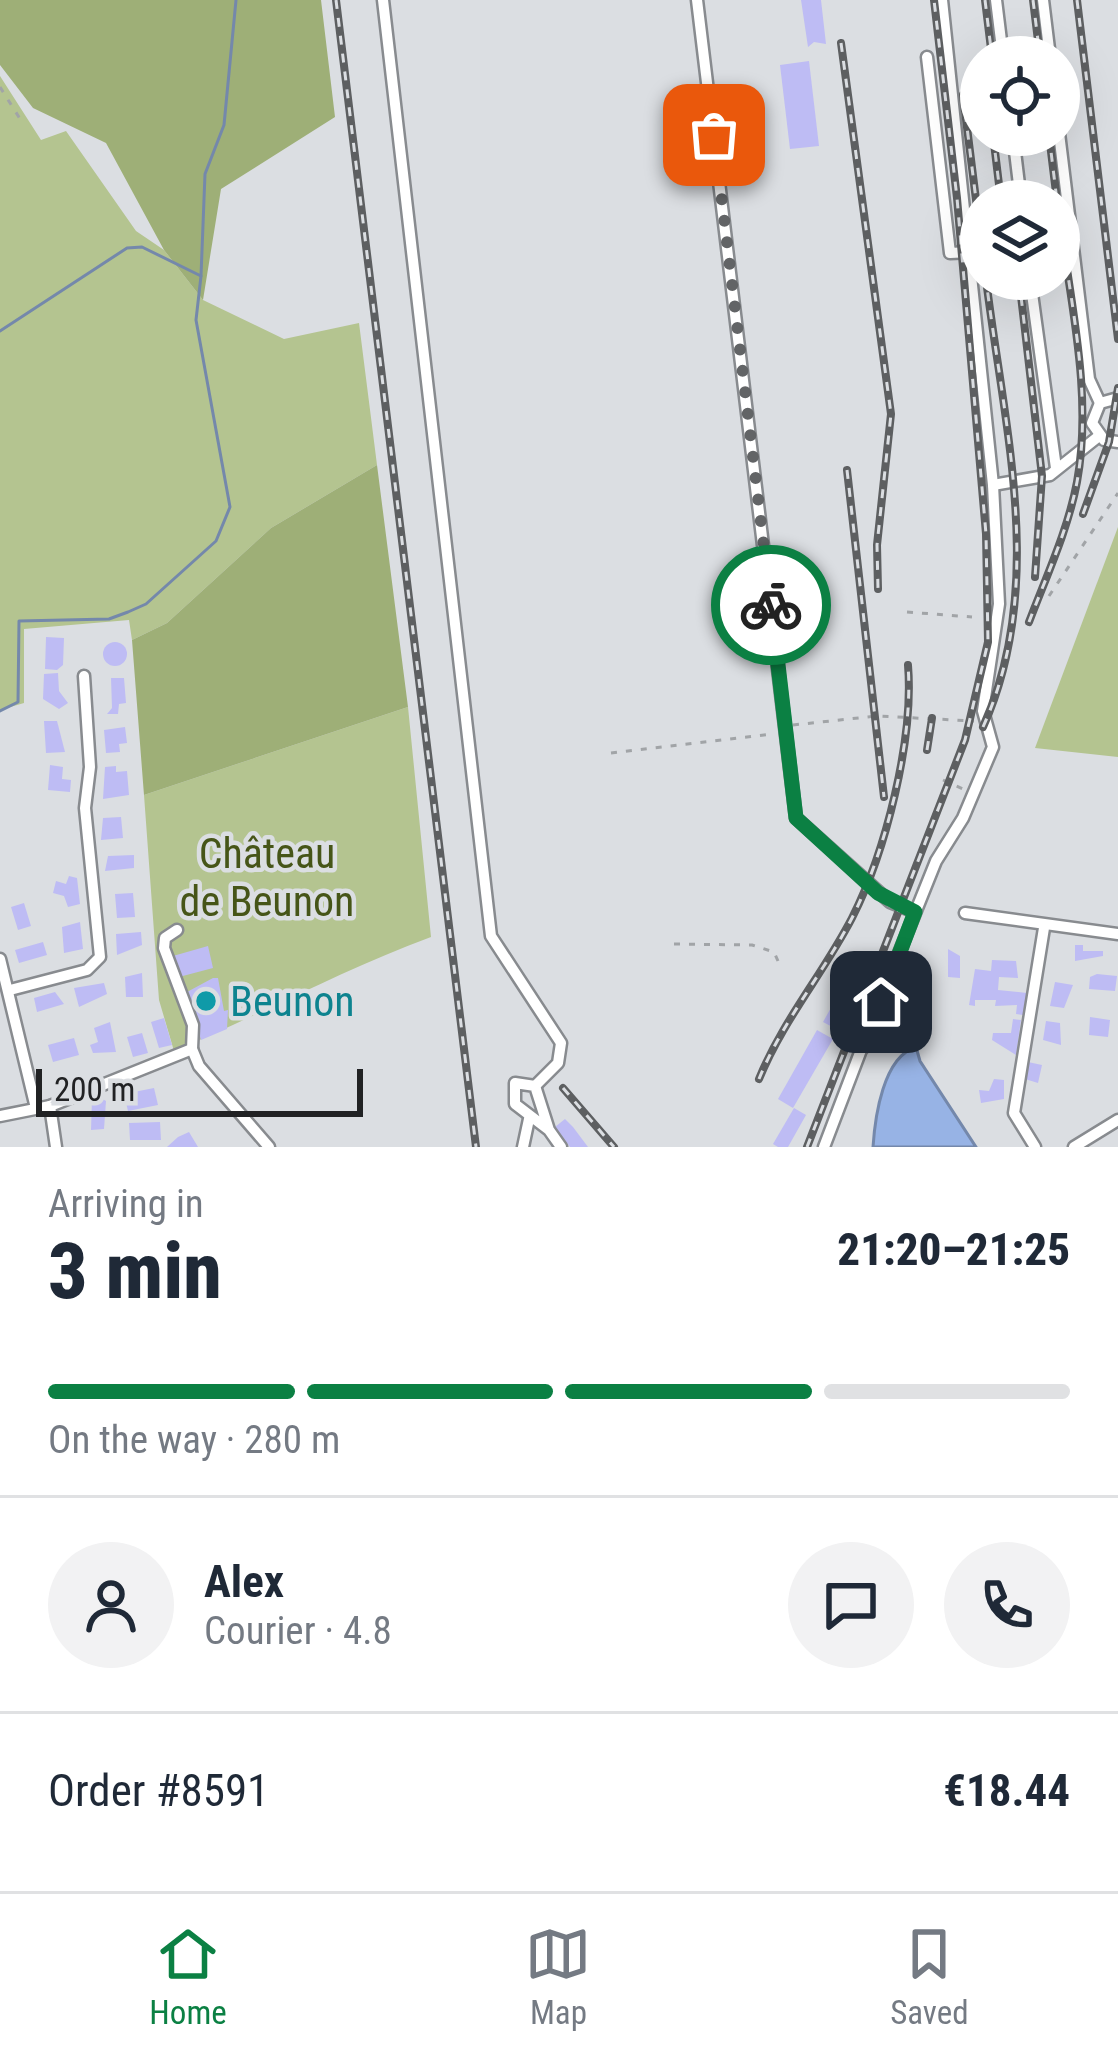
<!DOCTYPE html>
<meta charset="utf-8">
<style>
body{margin:0;font-family:"Roboto Condensed",sans-serif;background:#f2f2f3;color:#1f2937;height:100vh;display:flex;flex-direction:column;font-size:45px;white-space:nowrap}
*{box-sizing:border-box;margin:0}
p{font-size:39px;color:#747a83}
.icon{flex:none;width:66px;height:66px;fill:none;stroke:currentColor;stroke-width:2;stroke-linecap:round;stroke-linejoin:round}
.map{position:relative;height:1147px;overflow:hidden}
.sheet{display:flex;flex-direction:column;background:#fff;flex:1}
.sheet>*{flex:none}
.fabs{position:absolute;left:960px;top:36px;display:grid;gap:24px}
.fabs a{display:grid;place-items:center;width:120px;height:120px;border-radius:50%;background:#fff;box-shadow:0 12px 48px #0002;font-size:60px}
.scale{position:absolute;left:36px;bottom:30px;width:327px;box-sizing:border-box;padding-left:12px;border:6px solid #212224;border-top:0;font-size:33px;line-height:42px;white-space:nowrap;color:#212224;-webkit-text-stroke:9px #dbdee2;paint-order:stroke}
.pin{position:absolute;display:grid;place-items:center;width:102px;height:102px;color:#fff;margin:-51px;border-radius:24px;box-shadow:0 6px 18px #0006}
.courier{position:absolute;display:grid;place-items:center;width:120px;height:120px;margin:-60px;border:9px solid #0b8043;border-radius:50%;background:#fff;color:#222;box-shadow:0 3px 15px #0007}
.overview em{font-style:normal;font-weight:800}
.overview div{display:flex;flex-direction:column-reverse}
.overview{display:flex;align-items:center;justify-content:space-between;height:204px;padding:0 48px}
h1{font-size:78px;font-weight:800;line-height:90px}
.bar{display:grid;grid-template-columns:repeat(4,1fr);gap:18px 12px;align-content:center;height:144px;padding:0 48px}
.bar i{height:15px;border-radius:9px;background:#e0e1e3}
.bar .active{background:#0b8043}
.bar p{grid-column:span 4}
.line{display:flex;align-items:center;gap:30px;padding:0 48px;border-top:3px solid #e0e1e3}
.line div{flex:1}
.round{display:grid;place-items:center;flex:none;width:126px;height:126px;border-radius:63px;background:#f2f2f3}
.dock{display:flex;justify-content:space-around;align-items:center;height:168px;border-top:3px solid #e0e1e3;background:#fff;font-size:33px;color:#747a83}
.dock a{display:grid;justify-items:center;gap:6px}
.dock .active{color:#0b8043}
.map>svg:first-child{display:block}
</style>
<div class="map">
<svg width="1118" height="1147" viewBox="0 0 1118 1147">
<rect width="100%" height="100%" fill="#dbdee2"/>
<g fill="#b4c490">
<polygon points="0,76 41,140 66,131 136,231 164,250 203,300 284,339 359,323 377,465 271,528 167,623 132,640 129,620 24,629 24,703 0,710"/>
<polygon points="1118,527 1118,757 1035,748"/>
<path d="M 408,707 L 431,937 C 342,970 262,1014 174,1051 L 159,1000 L 144,795 Z"/>
</g>
<g fill="#9eaf77">
<polygon points="0,0 321,0 335,117 221,189 203,300 164,250 106,143 33,108 0,65"/>
<polygon points="377,465 408,707 144,795 132,640 167,623 271,528"/>
</g>
<path fill="#97b3e5" stroke="#7488ab" stroke-width="3" d="M 916,1047 L 920,1061 L 976,1147 L 873,1147 C 875,1117 883,1057 916,1047 Z"/>
<g fill="none" stroke-linecap="round" stroke-linejoin="round">
<g stroke="#7488ab" stroke-width="3">
<polyline points="0,331 127,248 142,247 201,276 205,174 224,125 236,0"/>
<polyline points="0,711 18,702 19,621 109,619 128,612 146,604 216,541 230,507 196,320 201,276"/>
</g>
</g>
<g fill="#bebcf4">
<polygon points="801,0 821,0 826,44 814,42 808,47"/>
<polygon points="809,61 819,146 790,149 780,65"/>
<polygon points="46,637 64,638 63,665 57,670 45,669"/>
<circle cx="115" cy="654" r="12"/>
<polygon points="58,673 59,691 68,703 59,709 43,699 44,674"/>
<polygon points="111,678 124,678 126,703 119,704 118,714 107,714 112,708"/>
<polygon points="44,721 57,721 65,752 46,753"/>
<polygon points="125,727 127,743 119,744 120,752 106,753 104,730"/>
<polygon points="50,765 63,767 62,779 71,780 70,792 48,790"/>
<polygon points="116,766 116,772 127,771 129,795 103,799 105,767"/>
<polygon points="121,817 123,838 101,840 103,818"/>
<polygon points="134,855 134,868 105,871 108,856"/>
<polygon points="69,876 77,878 80,904 68,907 64,896 53,893 56,881 66,884"/>
<polygon points="133,893 135,917 117,918 115,894"/>
<polygon points="24,903 31,926 18,930 11,907"/>
<polygon points="80,922 83,949 64,953 62,927"/>
<polygon points="141,932 142,945 117,955 116,934"/>
<polygon points="43,942 47,955 19,963 15,950"/>
<polygon points="1075,945 1083,945 1083,951 1103,951 1103,956 1075,961"/>
<polygon points="208,946 213,968 179,977 173,956"/>
<polygon points="948,949 960,956 960,978 948,977"/>
<polygon points="992,960 1016,961 1018,978 999,977 998,990 1027,993 1023,1015 1016,1014 1017,1005 995,1006 996,1000 975,1000 975,1006 969,1005 975,969 991,971"/>
<polygon points="142,973 143,997 126,997 125,977"/>
<polygon points="1097,974 1117,976 1115,991 1089,989 1090,977"/>
<polygon points="213,978 218,978 224,1011 228,1010 227,1029 201,1040 187,992"/>
<polygon points="1055,982 1073,985 1064,1008 1050,1006"/>
<polygon points="104,983 107,994 79,1007 74,988"/>
<polygon points="55,992 64,1004 37,1012 34,998"/>
<polygon points="832,1006 847,1014 838,1030 823,1022"/>
<polygon points="1090,1017 1110,1020 1108,1037 1089,1035"/>
<polygon points="164,1018 172,1045 159,1048 151,1022"/>
<polygon points="1013,1019 1021,1020 1016,1055 992,1040 993,1033 1011,1033"/>
<polygon points="1046,1021 1060,1023 1061,1045 1043,1040"/>
<polygon points="110,1022 116,1052 93,1053 90,1045 98,1042 94,1028"/>
<polygon points="817,1030 833,1039 793,1108 778,1099"/>
<polygon points="142,1033 148,1053 133,1057 127,1037"/>
<polygon points="74,1038 79,1055 53,1062 48,1045"/>
<polygon points="1028,1062 1042,1065 1038,1083 1025,1079"/>
<polygon points="994,1079 1004,1080 1004,1099 981,1103 979,1090 989,1091"/>
<polygon points="154,1088 158,1105 128,1111 124,1094"/>
<polygon points="101,1098 106,1101 104,1129 91,1130 92,1099"/>
<polygon points="794,1108 806,1115 788,1147 778,1147 773,1144"/>
<polygon points="565,1119 573,1127 588,1147 570,1147 555,1127"/>
<polygon points="160,1122 161,1140 130,1140 129,1123"/>
<polygon points="189,1132 198,1147 167,1147 178,1137"/>
</g>
<g fill="none" stroke-linecap="round" stroke-linejoin="round">
<defs>
<g id="minor">
<polyline points="383,0 491,936 561,1043 558,1063 535,1086"/>
<polyline points="697,0 796,818 890,902 915,912"/>
<polyline points="996,0 1003,57"/>
<polyline points="1043,0 1050,57"/>
<polyline points="927,57 950,253 971,252"/>
<polyline points="1059,133 1089,379 1100,403"/>
<polyline points="1013,135 1021,201"/>
<polyline points="1030,279 1056,468"/>
<polyline points="1118,398 1100,403 1092,423 1104,440 1118,442"/>
<polyline points="993,485 1050,475 1099,436"/>
<polyline points="965,913 1118,934"/>
<polyline points="0,959 36,1108"/>
<polyline points="10,990 87,970 100,957 85,808 90,767 84,676"/>
<polyline points="192,1049 199,1066 269,1147"/>
<polyline points="50,1106 192,1049 193,1025 164,948 165,938 177,930"/>
<polyline points="0,1116 50,1106 56,1147"/>
<polyline points="549,1130 515,1104 515,1083 535,1086 549,1130 561,1147"/>
<polyline points="523,1147 529,1119"/>
<polyline points="824,1147 861,1050 873,1038 893,968 936,861 963,818 993,747 983,711 999,604 993,485 942,0"/>
<polyline points="1035,1147 1014,1113 1044,928"/>
<polyline points="1074,1147 1118,1120"/>
</g>
</defs>
<use href="#minor" stroke="#888b8f" stroke-width="15"/>
<g stroke="#a1a4a7" stroke-width="3" stroke-dasharray="6 9" stroke-linecap="butt">
<polyline points="0,87 22,122"/>
<polyline points="1049,596 1118,493"/>
<polyline points="907,612 972,617"/>
<polyline points="793,725 877,716 974,721"/>
<polyline points="611,753 772,734"/>
<polyline points="943,780 963,789"/>
<polyline points="674,944 752,945 774,952 778,961"/>
</g>
<use href="#minor" stroke="#fff" stroke-width="10"/>
<defs>
<g id="rail">
<polyline points="336,0 476,1147"/>
<polyline points="985,0 992,57"/>
<polyline points="1033,0 1040,57"/>
<polyline points="1077,0 1118,339"/>
<polyline points="841,43 891,414 877,545 878,589"/>
<polyline points="963,95 981,240"/>
<polyline points="993,135 1001,201"/>
<polyline points="1049,135 1057,201"/>
<polyline points="1019,279 1042,476 1035,577"/>
<polyline points="847,470 884,797"/>
<polyline points="1083,514 1109,442 1118,388"/>
<path d="M 1029,622 C 1046,577 1068,530 1077,482 C 1093,395 1070,301 1059,214"/>
<path d="M 983,727 C 1047,585 1004,428 986,279"/>
<polyline points="927,750 932,718"/>
<path d="M 759,1079 C 783,1020 823,974 852,918 C 886,851 914,739 908,665"/>
<polyline points="563,1088 614,1147"/>
<polyline points="807,1147 965,740 988,642 986,534 957,198 934,0"/>
</g>
</defs>
<use href="#rail" stroke="#5d5f61" stroke-width="8"/>
<use href="#rail" stroke="#dbdee2" stroke-width="3" stroke-dasharray="9" stroke-linecap="butt"/>
</g>
<g fill="none" stroke-linecap="round" stroke-linejoin="round">
<polyline stroke="#626466" stroke-width="12" stroke-dasharray="0 21.6" points="714,135 771,605"/>
<polyline stroke="#0b8043" stroke-width="15" points="771,605 796,818 878,893 915,912 881,1002"/>
</g>
<circle fill="#0f9aa8" stroke="#dbdee2" stroke-width="4.5" cx="206" cy="1001" r="12"/>
<g text-anchor="middle" stroke-width="9" stroke-linejoin="round" paint-order="stroke">
<g font-size="42" fill="#465518" stroke="#dbdee2">
<text x="267" y="868">Château<tspan x="267" dy="48">de Beunon</tspan></text>
</g>
<g font-size="42" fill="#0d838f" stroke="#dbdee2" text-anchor="start">
<text x="230" y="1016">Beunon</text>
</g>
</g>
</svg>
<div class="fabs">
<a><svg class="icon" aria-label="locate" viewBox="0 0 24 24"><circle cx="12" cy="12" r="6"/><path d="M12 2v4M12 18v4M2 12h4M18 12h4"/></svg></a>
<a><svg class="icon" aria-label="layers" viewBox="0 0 24 24"><path d="M12 4l9 5-9 5-9-5zM3 14l9 5 9-5"/></svg></a>
</div>
<div class="scale">200 m</div>
<div class="pin" style="left:714px;top:135px;background:#ea580c"><svg class="icon" aria-label="bag" viewBox="0 0 24 24"><path d="M5 8h14l-1 12H6zM9 8a3 3 0 0 1 6 0"/></svg></div>
<div class="pin" style="left:881px;top:1002px;background:#1f2937"><svg class="icon" aria-label="home" viewBox="0 0 24 24"><path d="M3 11l9-7 9 7M6 9v11h12V9"/></svg></div>
<div class="courier" style="left:771px;top:605px"><svg class="icon" aria-label="bike" viewBox="0 0 24 24"><circle cx="6" cy="16" r="4"/><circle cx="18" cy="16" r="4"/><path d="M6 16l4-8h5l3 8M10 8l3 8H6M13 5h3"/></svg></div>
</div>
<section class="sheet">
<div class="overview"><div><h1>3 min</h1><p>Arriving in</p></div><em>21:20–21:25</em></div>
<div class="bar"><i class="active"></i><i class="active"></i><i class="active"></i><i></i><p>On the way · 280 m</p></div>
<div class="line" style="height:216px"><a class="round"><svg class="icon" aria-label="person" viewBox="0 0 24 24"><circle cx="12" cy="8" r="4"/><path d="M4 21q1-7 8-7t8 7"/></svg></a><div><b>Alex</b><p>Courier · 4.8</p></div><a class="round"><svg class="icon" aria-label="chat" viewBox="0 0 24 24"><path d="M4 5h16v11H9l-5 4z"/></svg></a><a class="round"><svg class="icon" aria-label="phone" viewBox="0 0 24 24"><path d="M5 4h4l2 5-3 2q2 4 5 5l2-3 5 2v4C11 20 4 13 5 4z"/></svg></a></div>
<div class="line" style="height:156px"><div>Order #8591</div><b>€18.44</b></div>
</section>
<nav class="dock">
<a class="active"><svg class="icon" aria-label="home" viewBox="0 0 24 24"><path d="M3 11l9-7 9 7M6 9v11h12V9"/></svg>Home</a>
<a><svg class="icon" aria-label="map" viewBox="0 0 24 24"><path d="M3 6l6-2 6 2 6-2v14l-6 2-6-2-6 2zM9 4v14M15 6v14"/></svg>Map</a>
<a><svg class="icon" aria-label="saved" viewBox="0 0 24 24"><path d="M7 4h10v16l-5-4-5 4z"/></svg>Saved</a>
</nav>
